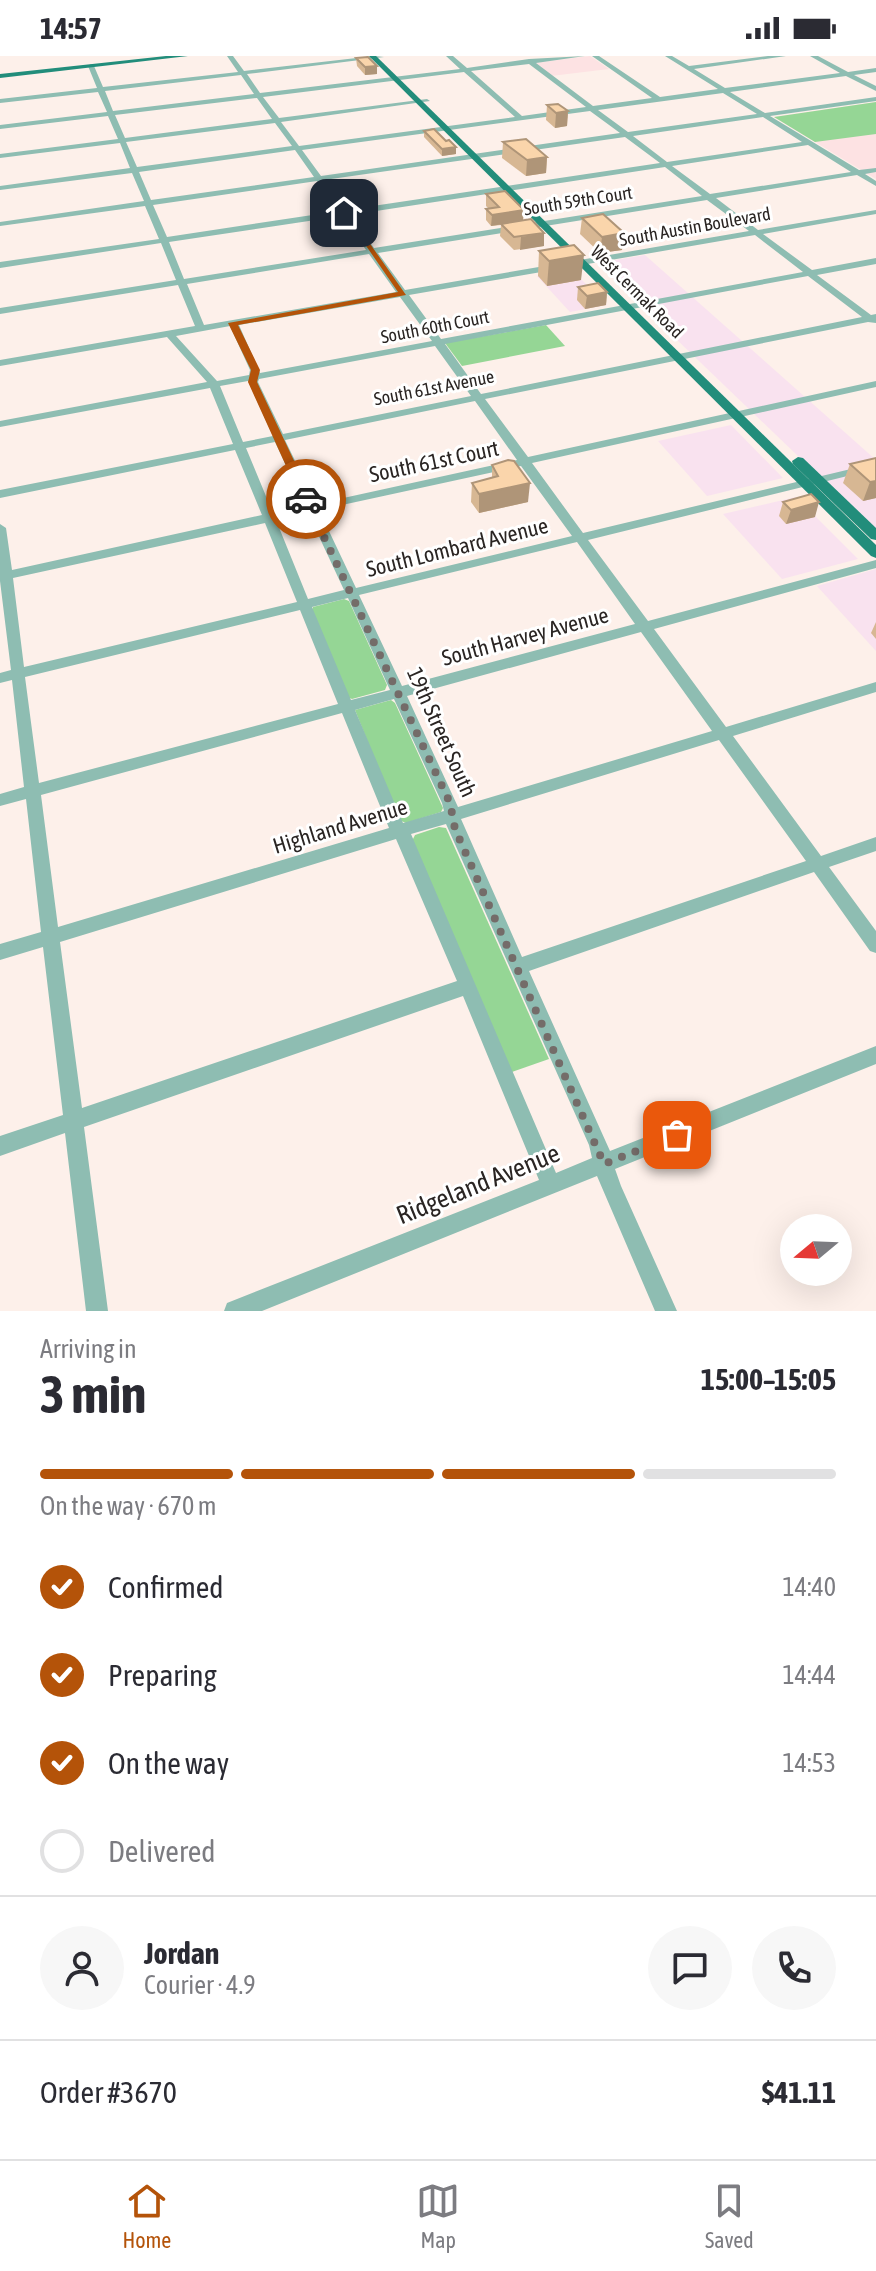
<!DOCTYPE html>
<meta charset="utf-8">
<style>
body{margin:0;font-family:"Asap Condensed",sans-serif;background:#f7f7f7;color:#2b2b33;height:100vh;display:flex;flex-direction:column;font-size:30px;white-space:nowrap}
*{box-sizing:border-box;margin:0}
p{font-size:26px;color:#7c7c81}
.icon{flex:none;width:44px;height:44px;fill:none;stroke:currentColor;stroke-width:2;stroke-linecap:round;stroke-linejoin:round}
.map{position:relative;height:1255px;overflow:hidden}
.panel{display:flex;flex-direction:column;background:#fff;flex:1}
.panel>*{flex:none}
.needle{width:52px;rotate:251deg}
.controls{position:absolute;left:780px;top:1158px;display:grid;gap:16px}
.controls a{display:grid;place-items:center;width:72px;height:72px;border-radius:50%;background:#fff;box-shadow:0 8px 32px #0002;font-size:40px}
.pin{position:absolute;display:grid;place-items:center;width:68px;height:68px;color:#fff;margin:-34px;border-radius:16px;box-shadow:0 4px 12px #0006}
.courier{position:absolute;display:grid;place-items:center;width:80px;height:80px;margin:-40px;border:6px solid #b45309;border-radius:50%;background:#fff;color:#222;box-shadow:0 2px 10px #0007}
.head em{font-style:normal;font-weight:700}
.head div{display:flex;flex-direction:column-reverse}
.head{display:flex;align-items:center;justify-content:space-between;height:136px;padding:0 40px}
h1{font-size:52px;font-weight:700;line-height:60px}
.bar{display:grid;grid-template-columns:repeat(4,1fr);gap:12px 8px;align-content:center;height:96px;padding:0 40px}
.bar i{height:10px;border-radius:6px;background:#e1e1e2}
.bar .on{background:#b45309}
.bar p{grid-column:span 4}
.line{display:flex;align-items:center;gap:20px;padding:0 40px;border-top:2px solid #e1e1e2}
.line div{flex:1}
.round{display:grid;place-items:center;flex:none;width:84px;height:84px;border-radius:42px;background:#f7f7f7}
ol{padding:0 40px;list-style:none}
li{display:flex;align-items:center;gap:24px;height:88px}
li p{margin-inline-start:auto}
li .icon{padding:8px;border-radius:50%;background:#b45309;color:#fff;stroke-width:4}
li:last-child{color:#7c7c81}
li i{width:44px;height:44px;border:4px solid #e1e1e2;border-radius:50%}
.status{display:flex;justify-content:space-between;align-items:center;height:56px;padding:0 40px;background:#fff;direction:ltr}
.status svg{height:22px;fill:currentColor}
.tabs{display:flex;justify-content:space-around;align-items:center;height:112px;border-top:2px solid #e1e1e2;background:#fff;font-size:22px;color:#7c7c81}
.tabs a{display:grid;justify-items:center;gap:4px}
.tabs .on{color:#b45309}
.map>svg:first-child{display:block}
</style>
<div class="status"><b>14:57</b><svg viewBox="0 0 49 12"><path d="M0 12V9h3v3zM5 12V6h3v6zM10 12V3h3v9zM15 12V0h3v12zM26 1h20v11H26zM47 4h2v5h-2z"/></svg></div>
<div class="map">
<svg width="876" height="1255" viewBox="0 0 876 1255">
<rect width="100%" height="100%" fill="#fdf0ea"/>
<g fill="#f9e2ef">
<polygon points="645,199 876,404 876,475 597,207"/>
<polygon points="572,214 607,249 570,256 537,220"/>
<polygon points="731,369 783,422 707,440 658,385"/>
<polygon points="796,441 858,503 782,523 723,458"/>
<polygon points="876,513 876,595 817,530"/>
</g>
<g fill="#fde2e3">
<polygon points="590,0 609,13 551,20 534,7"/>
<polygon points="876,46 876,123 774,61"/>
</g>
<g fill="#95d695">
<polygon points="876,46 876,78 815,86 774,61"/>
<polygon points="546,269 565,290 462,310 445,287"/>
<polygon points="344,543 349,545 387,629 385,634 352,643 347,641 312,554 313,551"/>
<polygon points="391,644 395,647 443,752 441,756 406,767 399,764 355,654"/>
<polygon points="439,771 446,772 549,1003 509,1017 412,785 415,779"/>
</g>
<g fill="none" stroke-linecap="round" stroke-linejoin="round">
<path fill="#8ebdb2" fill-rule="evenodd" d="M 227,0 L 233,0 L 244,15 L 374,0 L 384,1 L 247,18 L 260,37 L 460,13 L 446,0 L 453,0 L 467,12 L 529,3 L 585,0 L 536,7 L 593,50 L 652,42 L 592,0 L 599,0 L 660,41 L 718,33 L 665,0 L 672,0 L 689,10 L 768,0 L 786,0 L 694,13 L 725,32 L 840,17 L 810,0 L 818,0 L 848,16 L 876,12 L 876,16 L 854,19 L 876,30 L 876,35 L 846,20 L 730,36 L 765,57 L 876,41 L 876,45 L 770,60 L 859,114 L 876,112 L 876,116 L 865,118 L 876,125 L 876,130 L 857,119 L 716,142 L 758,174 L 876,154 L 876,158 L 763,178 L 812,214 L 876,202 L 876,208 L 817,219 L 871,259 L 876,258 L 876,267 L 868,266 L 485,343 L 528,401 L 876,325 L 876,331 L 532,407 L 583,477 L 876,407 L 876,413 L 588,484 L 648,565 L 876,504 L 876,512 L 654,573 L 726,671 L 876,626 L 876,636 L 733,680 L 821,800 L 876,781 L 876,795 L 829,811 L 876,875 L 876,897 L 870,895 L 814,816 L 529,915 L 610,1095 L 876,990 L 876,1008 L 615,1113 L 621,1130 L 677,1255 L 655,1255 L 597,1120 L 262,1255 L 224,1255 L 227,1247 L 539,1124 L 463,940 L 84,1071 L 108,1255 L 86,1255 L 65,1077 L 0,1100 L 0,1080 L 63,1059 L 43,891 L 0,904 L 0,888 L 41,876 L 26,743 L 0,750 L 0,738 L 24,731 L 12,624 L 0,627 L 0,617 L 11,614 L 0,525 L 0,468 L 6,472 L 12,514 L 262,459 L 235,394 L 0,442 L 0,434 L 233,388 L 210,332 L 0,371 L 0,365 L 207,326 L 167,281 L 0,310 L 0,304 L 195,270 L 178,229 L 0,258 L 0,252 L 176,224 L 161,187 L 0,212 L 0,206 L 159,183 L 145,150 L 0,170 L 0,166 L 144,145 L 132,117 L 0,134 L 0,130 L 130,112 L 120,87 L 0,102 L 0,98 L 118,83 L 108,60 L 0,73 L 0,69 L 107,56 L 98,36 L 0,47 L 0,43 L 97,32 L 88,10 L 91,8 L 94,10 L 103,31 L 238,16 ZM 529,8 L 586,51 L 522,60 L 471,15 ZM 464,16 L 515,61 L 299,90 L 281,66 L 430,45 L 427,43 L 279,62 L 263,41 ZM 241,19 L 254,38 L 113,55 L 105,35 ZM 723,37 L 757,58 L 628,76 L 598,54 ZM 257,42 L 272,63 L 125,82 L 115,59 ZM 590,55 L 620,77 L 321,120 L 302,94 ZM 763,61 L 802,86 L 667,106 L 633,80 ZM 275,67 L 292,90 L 137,111 L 126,86 ZM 625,81 L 660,107 L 346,154 L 324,124 ZM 808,89 L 851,116 L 710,138 L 672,110 ZM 295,94 L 314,121 L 151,144 L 139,116 ZM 665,111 L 702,140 L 374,192 L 350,159 ZM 317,125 L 339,155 L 167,181 L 153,149 ZM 707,144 L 749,175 L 405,234 L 378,197 ZM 342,160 L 366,194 L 184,223 L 169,186 ZM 755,179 L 803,216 L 441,283 L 409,239 ZM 369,198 L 396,236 L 204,269 L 187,228 ZM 808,220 L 862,261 L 481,338 L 445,288 ZM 400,241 L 432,285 L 260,317 L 239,269 ZM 230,270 L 250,314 L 249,319 L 217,325 L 176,280 ZM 435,290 L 471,340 L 283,378 L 258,326 L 259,323 ZM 248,325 L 273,380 L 243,386 L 220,330 ZM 475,345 L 517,404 L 316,448 L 285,384 ZM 275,386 L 305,450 L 273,457 L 246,392 ZM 521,410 L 572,480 L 356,532 L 319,454 ZM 308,457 L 344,534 L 308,543 L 276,464 ZM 265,467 L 297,546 L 24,611 L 13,522 ZM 577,486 L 635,568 L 402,630 L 359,539 ZM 348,542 L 390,634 L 351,644 L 312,551 ZM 300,554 L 338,648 L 39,727 L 25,621 ZM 641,576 L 712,675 L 458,751 L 407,640 ZM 394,643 L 442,747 L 444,755 L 403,767 L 355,654 ZM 342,657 L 389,772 L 58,871 L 41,739 ZM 719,684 L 806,805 L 522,901 L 461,763 ZM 446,768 L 589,1089 L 592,1102 L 556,1117 L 411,778 ZM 396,783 L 457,925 L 82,1052 L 60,886 Z"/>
<g fill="#228d7b" fill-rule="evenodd">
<polygon points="166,0 188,0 0,22 0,18"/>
<polygon points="369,0 376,0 876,489 876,502 871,500"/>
<polygon points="798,401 803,402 876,472 876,484 871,483 793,408 792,405"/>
</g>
</g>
<g fill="#d7b793">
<polygon points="356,2 377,18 365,19 357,10"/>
<polygon points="547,49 568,55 567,70 555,72 546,64"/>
<polygon points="424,75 446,85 456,98 442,100 424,81"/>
<polygon points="503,86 547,101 546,117 526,120 502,102"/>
<polygon points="486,138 523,164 544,190 514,194 500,180 501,169 491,170 486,164 486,153 489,153 486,150"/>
<polygon points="582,162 624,177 622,194 600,197 580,178"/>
<polygon points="539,195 581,224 547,230 538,220"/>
<polygon points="578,231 607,236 606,249 585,253 577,244"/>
<polygon points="876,402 876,442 863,445 843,427 850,408"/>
<polygon points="492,409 528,446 479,457 471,446 472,427 492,422"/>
<polygon points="783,446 815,461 786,468 779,460"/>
<polygon points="876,566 876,583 871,577"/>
</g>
<g fill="#af9578">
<polygon points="377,10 377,18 365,19 365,11"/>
<polygon points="568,55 567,70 555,72 556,57"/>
<polygon points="456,91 456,98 442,100 442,93"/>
<polygon points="547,101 546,117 526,120 527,104"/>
<polygon points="524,154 523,165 491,170 492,159"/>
<polygon points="544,177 544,190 520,194 521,181"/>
<polygon points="624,177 622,194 600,197 602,181"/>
<polygon points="584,199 581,224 547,230 549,205"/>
<polygon points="607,236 606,249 585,253 587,240"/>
<polygon points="876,425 876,442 863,445 870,426"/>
<polygon points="530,427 528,446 479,457 479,438"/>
<polygon points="819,446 815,461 786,468 791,454"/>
</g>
<g fill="#fad5ab" stroke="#af9578" stroke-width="2">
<polygon points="368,1 377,10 365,11 356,2"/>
<polygon points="558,48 568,55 556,57 547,49"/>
<polygon points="434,73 446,85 449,84 456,91 442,93 424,75"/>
<polygon points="526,83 547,101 527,104 503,86"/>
<polygon points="505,135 524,154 492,159 486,153 499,151 486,138"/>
<polygon points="603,158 624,177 602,181 582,162"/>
<polygon points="531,163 544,177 514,181 501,168"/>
<polygon points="574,189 584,199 549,205 539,195"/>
<polygon points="598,227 607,236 587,240 578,231"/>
<polygon points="876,402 876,425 870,426 850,408"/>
<polygon points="508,404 514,405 530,427 479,438 472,427 498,420 492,409"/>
<polygon points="811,438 819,446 791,454 783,446"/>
</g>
<polygon fill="#b45309" points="342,155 347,155 406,239 238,269 260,314 257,326 312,443 306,446 301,443 248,326 251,314 228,267 398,236"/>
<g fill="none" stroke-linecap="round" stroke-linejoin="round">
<polyline stroke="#746c69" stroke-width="8" stroke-dasharray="0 14.4" points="306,443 450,747 455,773 604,1108 677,1079"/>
</g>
<g text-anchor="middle" stroke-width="6" stroke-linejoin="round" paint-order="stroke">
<g font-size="18" fill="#2a2523" stroke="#fff">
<text transform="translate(578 145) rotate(-9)" y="6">South 59th Court</text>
<text transform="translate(695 171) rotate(-10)" y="6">South Austin Boulevard</text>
<text transform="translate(637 236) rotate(45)" y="6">West Cermak Road</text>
<text transform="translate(435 271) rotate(-11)" y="6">South 60th Court</text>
<text transform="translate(434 332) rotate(-11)" y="6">South 61st Avenue</text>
</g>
<g font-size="22" fill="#2a2523" stroke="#fff">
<text transform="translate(434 405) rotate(-12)" y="8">South 61st Court</text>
<text transform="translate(457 491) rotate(-14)" y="8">South Lombard Avenue</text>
<text transform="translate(525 580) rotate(-15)" y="8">South Harvey Avenue</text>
<text transform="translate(442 676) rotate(66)" y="8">19th Street South</text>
<text transform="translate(340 770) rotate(-17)" y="8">Highland Avenue</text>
</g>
<g font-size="26" fill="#2a2523" stroke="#fff">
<text transform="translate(478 1128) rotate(-22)" y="9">Ridgeland Avenue</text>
</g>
</g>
</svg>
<div class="controls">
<a><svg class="needle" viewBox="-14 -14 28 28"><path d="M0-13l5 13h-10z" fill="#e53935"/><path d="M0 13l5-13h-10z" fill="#7c7c81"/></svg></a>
</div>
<div class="pin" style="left:677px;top:1079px;background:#ea580c"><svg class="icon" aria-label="bag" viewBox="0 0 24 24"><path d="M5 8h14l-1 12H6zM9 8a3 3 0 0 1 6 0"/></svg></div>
<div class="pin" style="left:344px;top:157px;background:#1f2937"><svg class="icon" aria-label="home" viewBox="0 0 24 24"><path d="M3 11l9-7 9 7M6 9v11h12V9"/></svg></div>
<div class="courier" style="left:306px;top:443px"><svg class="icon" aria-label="car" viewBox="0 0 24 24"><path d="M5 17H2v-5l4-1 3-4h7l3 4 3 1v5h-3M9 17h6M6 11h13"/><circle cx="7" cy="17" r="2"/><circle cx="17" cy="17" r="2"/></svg></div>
</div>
<section class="panel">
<div class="head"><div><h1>3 min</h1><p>Arriving in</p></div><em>15:00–15:05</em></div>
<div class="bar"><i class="on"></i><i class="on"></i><i class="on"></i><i></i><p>On the way · 670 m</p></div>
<ol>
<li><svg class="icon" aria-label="check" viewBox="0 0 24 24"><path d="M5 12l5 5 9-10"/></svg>Confirmed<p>14:40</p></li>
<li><svg class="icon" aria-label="check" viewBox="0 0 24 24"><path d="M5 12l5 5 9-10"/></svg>Preparing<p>14:44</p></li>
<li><svg class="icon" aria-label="check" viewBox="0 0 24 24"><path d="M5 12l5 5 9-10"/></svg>On the way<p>14:53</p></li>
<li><i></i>Delivered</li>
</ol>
<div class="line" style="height:144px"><a class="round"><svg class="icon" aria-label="person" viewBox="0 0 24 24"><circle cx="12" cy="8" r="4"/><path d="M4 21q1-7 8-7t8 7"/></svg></a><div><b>Jordan</b><p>Courier · 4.9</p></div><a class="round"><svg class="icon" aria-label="chat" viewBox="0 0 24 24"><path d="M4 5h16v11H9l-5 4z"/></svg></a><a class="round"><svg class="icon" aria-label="phone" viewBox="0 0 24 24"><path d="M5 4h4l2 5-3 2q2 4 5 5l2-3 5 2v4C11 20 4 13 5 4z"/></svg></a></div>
<div class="line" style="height:104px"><div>Order #3670</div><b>$41.11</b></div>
</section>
<nav class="tabs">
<a class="on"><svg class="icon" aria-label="home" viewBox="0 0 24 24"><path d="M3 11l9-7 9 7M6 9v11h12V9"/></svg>Home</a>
<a><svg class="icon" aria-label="map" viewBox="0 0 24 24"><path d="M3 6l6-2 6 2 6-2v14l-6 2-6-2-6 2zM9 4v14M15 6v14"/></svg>Map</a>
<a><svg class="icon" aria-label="saved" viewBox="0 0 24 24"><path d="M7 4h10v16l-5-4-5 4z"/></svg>Saved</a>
</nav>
